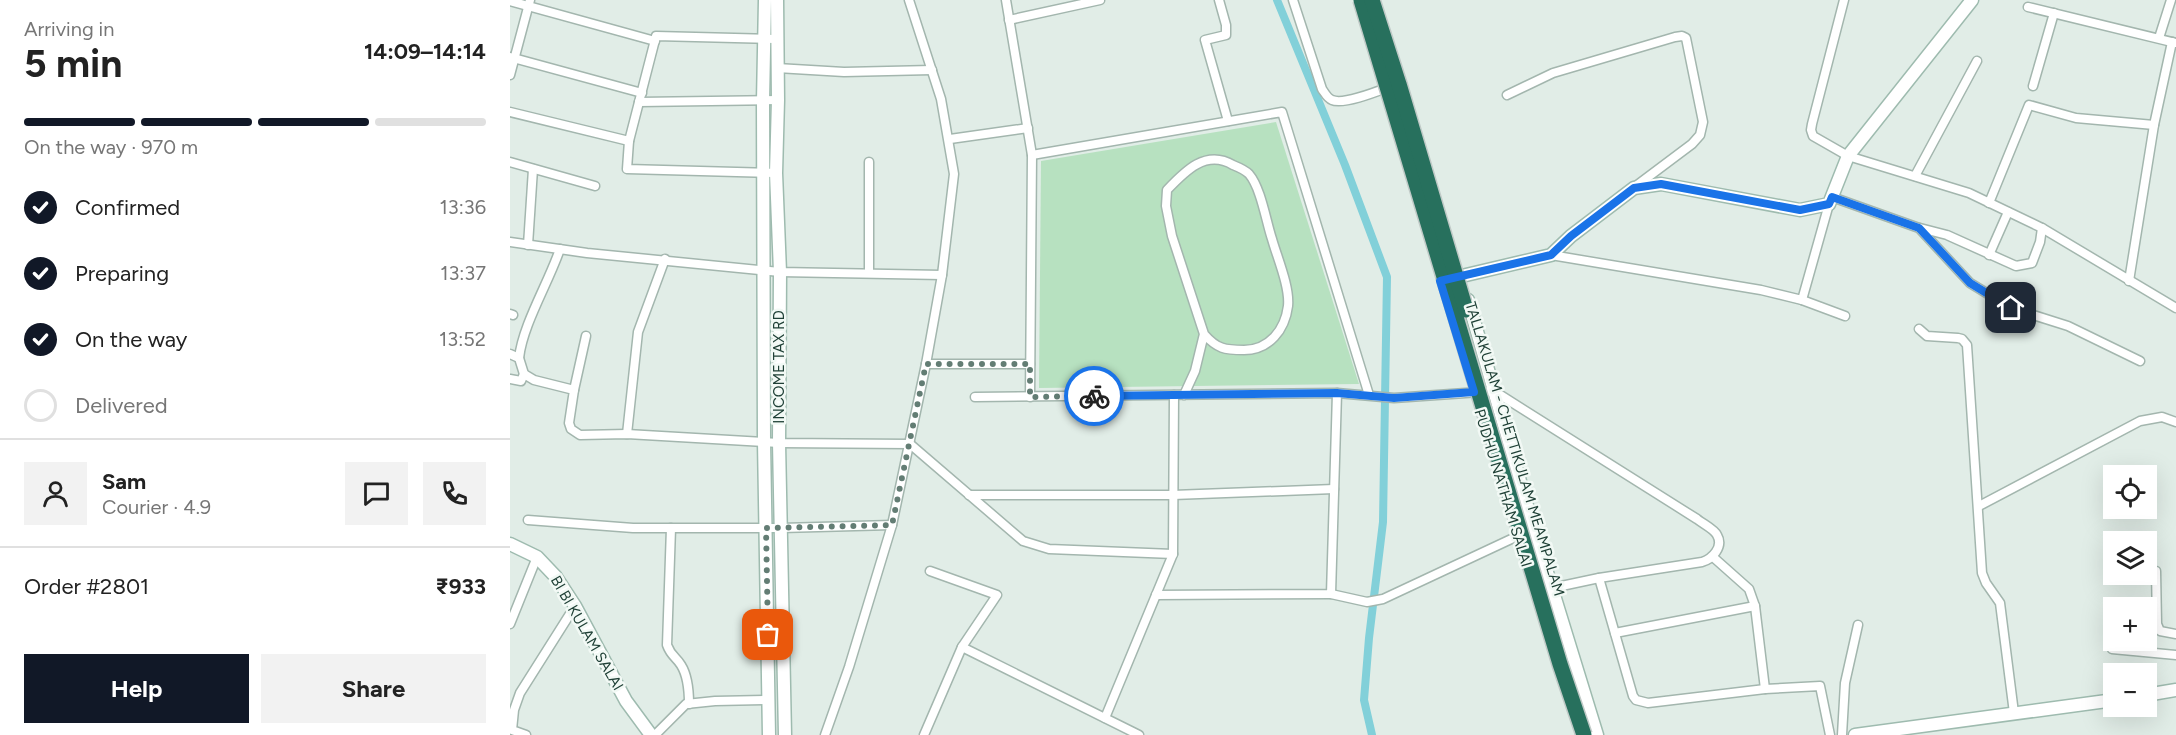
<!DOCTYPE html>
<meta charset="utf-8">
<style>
body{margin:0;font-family:Figtree,sans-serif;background:#f2f2f2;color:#222;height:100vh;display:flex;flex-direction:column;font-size:22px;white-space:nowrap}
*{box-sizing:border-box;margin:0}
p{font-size:20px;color:#767676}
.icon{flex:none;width:33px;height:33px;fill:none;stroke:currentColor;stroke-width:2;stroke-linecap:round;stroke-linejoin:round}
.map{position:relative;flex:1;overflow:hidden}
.drawer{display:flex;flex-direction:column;background:#fff;width:510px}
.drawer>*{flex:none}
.buttons{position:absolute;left:1593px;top:465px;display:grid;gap:12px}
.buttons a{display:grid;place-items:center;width:54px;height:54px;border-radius:0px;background:#fff;box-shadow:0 6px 24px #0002;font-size:30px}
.pin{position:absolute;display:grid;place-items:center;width:51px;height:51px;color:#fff;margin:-26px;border-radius:12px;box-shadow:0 3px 9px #0006}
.courier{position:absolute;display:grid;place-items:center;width:60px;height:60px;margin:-30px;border:4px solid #1a73e8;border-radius:50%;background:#fff;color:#222;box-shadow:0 2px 8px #0007}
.summary em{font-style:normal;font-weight:700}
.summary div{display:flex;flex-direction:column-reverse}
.summary{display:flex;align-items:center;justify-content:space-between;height:102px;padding:0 24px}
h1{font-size:39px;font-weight:700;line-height:45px}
.bar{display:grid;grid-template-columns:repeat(4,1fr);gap:9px 6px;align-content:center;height:72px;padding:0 24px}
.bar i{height:8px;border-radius:4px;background:#e0e0e0}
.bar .selected{background:#111827}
.bar p{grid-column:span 4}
.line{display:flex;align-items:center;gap:15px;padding:0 24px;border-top:2px solid #e0e0e0}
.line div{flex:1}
.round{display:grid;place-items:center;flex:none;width:63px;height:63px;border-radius:0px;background:#f2f2f2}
ol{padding:0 24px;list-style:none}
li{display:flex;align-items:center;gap:18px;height:66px}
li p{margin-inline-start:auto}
li .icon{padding:6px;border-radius:50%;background:#111827;color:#fff;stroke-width:4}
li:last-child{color:#767676}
li i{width:33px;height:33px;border:3px solid #e0e0e0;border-radius:50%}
.action{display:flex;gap:12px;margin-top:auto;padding:12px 24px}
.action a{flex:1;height:69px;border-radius:0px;background:#111827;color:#fff;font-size:24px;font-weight:700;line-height:69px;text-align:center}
.action a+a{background:#f2f2f2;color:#222}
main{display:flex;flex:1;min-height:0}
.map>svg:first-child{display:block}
</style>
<main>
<section class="drawer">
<div class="summary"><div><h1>5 min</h1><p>Arriving in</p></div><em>14:09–14:14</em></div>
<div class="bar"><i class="selected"></i><i class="selected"></i><i class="selected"></i><i></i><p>On the way · 970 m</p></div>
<ol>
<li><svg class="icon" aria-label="check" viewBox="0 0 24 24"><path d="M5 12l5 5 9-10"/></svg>Confirmed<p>13:36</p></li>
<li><svg class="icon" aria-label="check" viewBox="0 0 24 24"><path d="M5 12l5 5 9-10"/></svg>Preparing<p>13:37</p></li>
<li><svg class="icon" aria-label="check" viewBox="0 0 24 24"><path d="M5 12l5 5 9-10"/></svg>On the way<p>13:52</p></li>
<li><i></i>Delivered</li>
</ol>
<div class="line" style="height:108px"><a class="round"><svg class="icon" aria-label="person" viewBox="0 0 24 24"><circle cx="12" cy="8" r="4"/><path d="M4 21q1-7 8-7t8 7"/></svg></a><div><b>Sam</b><p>Courier · 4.9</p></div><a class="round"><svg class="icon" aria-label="chat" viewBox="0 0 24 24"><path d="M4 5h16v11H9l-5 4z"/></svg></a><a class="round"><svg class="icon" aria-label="phone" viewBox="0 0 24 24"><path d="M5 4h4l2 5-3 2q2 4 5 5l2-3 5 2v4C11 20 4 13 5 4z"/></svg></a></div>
<div class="line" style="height:78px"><div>Order #2801</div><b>₹933</b></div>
<div class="action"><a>Help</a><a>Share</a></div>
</section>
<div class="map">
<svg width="1666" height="735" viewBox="0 0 1666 735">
<rect width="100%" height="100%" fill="#e1ede7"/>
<polygon fill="#b7e1c0" points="766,122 849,384 529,388 531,161"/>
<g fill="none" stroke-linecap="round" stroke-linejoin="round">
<polyline stroke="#82d0d9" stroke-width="8" points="767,0 835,165 877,277 873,522 859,638 854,700 862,735"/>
<defs>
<g id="street">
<polyline points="496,0 522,155 520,397"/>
<polyline points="709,0 716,25 716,35 695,40 718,121"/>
<path d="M 783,0 L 812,89 C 815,93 817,98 822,100 C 833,105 866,92 879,87"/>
<polyline points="1334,0 1302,124 1301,130 1303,136 1338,156 1459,193 1532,228 1666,308"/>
<polyline points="0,1 145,41"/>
<polyline points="1518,7 1666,43"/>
<polyline points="499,20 590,0"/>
<polyline points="1649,38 1661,0"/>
<polyline points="0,57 132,93"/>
<polyline points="267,68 334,72 422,70"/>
<polyline points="0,75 20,0"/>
<polyline points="1523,86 1544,13"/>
<polyline points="997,95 1043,73 1165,37 1172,36 1176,38 1193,122 1190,135 1182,144 1126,186"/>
<polyline points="129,102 268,100"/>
<polyline points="0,112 119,141 146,36 267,39"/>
<polyline points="440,139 518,128"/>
<polyline points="119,141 117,169 266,173"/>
<polyline points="522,155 772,112 859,395"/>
<polyline points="0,162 85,186"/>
<polyline points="359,162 359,272"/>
<polyline points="1405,176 1467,61"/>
<polyline points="1322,197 1409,228 1460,283 1501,308 1558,326 1630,361"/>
<polyline points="1479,203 1519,105 1566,118 1644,125"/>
<polyline points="1410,228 1437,235 1506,266 1522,263 1530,242 1532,228"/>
<polyline points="0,242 77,253 270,272 432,275"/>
<polyline points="18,245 23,169"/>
<polyline points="1041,255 1251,290 1292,300 1319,204"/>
<polyline points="1479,255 1498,212"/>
<polyline points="1619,281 1644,125 1662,42"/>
<polyline points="1292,300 1335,316"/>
<polyline points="0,314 3,315"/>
<polyline points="1409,329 1417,336 1448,338 1452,339 1457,345 1472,573 1476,583 1490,603 1504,713"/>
<polyline points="0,354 9,358 14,374 24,380 64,390 59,423 61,429 70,435 117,434 269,443 400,444 513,541 539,549 663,554"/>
<path d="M 9,358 C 13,324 38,284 50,249"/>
<polyline points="416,364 520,364"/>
<polyline points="0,379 11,381 14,374"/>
<polyline points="64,390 76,336"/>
<path d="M 674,395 L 685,371 L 694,334 L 662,236 L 656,206 L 657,190 C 675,171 696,149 723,165 C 728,167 735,170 739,174 C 751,188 756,221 762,239 C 767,257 780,287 778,306 C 775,330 759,350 734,350 C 715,350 707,349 694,334"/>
<path d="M 465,397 L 827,393 L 884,398 L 984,391 L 1187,519 C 1193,524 1204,529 1207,535 C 1214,547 1202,559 1192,562 L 1089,578 L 1042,588"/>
<polyline points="117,434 128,332 155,259"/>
<polyline points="459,495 663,495 824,489"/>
<polyline points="1469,506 1630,421 1652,417 1666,422"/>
<polyline points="18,520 123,528 271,528 382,525"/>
<path d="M 161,528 L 157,645 C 161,656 166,657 171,665 C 178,676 179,692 179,704"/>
<polyline points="1646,571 1647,624 1650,631 1666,634"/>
<polyline points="1089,578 1123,696 1126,700 1138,703 1255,689 1245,606 1239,589 1203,557"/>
<polyline points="821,594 857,602 873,599 1012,534"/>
<polyline points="646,595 821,594 827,393"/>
<polyline points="0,624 27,557"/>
<polyline points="1105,633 1245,606"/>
<polyline points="452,647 629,735"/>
<polyline points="1602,649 1666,655"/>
<polyline points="1255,689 1310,686 1320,735"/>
<polyline points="595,718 663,554 664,395"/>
<polyline points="16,735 2,730 4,710 10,693 65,606"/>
<polyline points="145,735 176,704 205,701 259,700"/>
<polyline points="315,735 339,667 382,525 416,364 432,275 444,174 431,99 399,0"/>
<polyline points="414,735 452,647 487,595 420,571"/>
<polyline points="1332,735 1335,683 1348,625"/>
</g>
<g id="secondary">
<polyline points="255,0 253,101 254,442 259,735"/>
<polyline points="267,0 268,100 266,173 270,272 269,443 275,735"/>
<polyline points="939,279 1041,255 1061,236 1124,188 1151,184 1290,210 1319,204 1338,156 1462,0"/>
<polyline points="958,300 1024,530 1087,735"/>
<polyline points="0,544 27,557 46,577 65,606 116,701 141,735"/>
<polyline points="1636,695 1666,690"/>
<polyline points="1345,735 1604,700"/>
</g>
</defs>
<use href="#street" stroke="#a3b6ae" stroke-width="11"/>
<use href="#secondary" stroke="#9ebbaf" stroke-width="15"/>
<use href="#street" stroke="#fff" stroke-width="8"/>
<use href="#secondary" stroke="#fff" stroke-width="12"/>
<defs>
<g id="highway-bridge">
<polyline points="851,0 1050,664 1074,735"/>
<polyline points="862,0 889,84 956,310"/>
</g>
</defs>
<use href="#highway-bridge" stroke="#c0cac7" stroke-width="18" stroke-linecap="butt"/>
<use href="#highway-bridge" stroke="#27705d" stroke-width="15"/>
</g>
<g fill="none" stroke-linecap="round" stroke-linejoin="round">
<polyline stroke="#637d74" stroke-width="6" stroke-dasharray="0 10.8" points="258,635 256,528 382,525 416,364 520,364 520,397 584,396"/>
<polyline stroke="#1a73e8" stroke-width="8" points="584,396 827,393 884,398 964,392 930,281 1041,255 1061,236 1124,188 1151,184 1290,210 1319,204 1322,197 1409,228 1460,283 1501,308"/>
</g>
<g text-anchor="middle" stroke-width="5" stroke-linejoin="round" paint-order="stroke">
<g font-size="15" fill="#1f4036" stroke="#f2f9f5">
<text transform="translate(269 367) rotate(-90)" y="5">INCOME TAX RD</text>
<text transform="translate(1005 449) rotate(73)" y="5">TALLAKULAM - CHETTIKULAM MEAMPALAM</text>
<text transform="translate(993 488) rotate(73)" y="5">PUDHU NATHAM SALAI</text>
<text transform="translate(77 633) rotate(60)" y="5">BI BI KULAM SALAI</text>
</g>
</g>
</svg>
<div class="buttons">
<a><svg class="icon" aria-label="locate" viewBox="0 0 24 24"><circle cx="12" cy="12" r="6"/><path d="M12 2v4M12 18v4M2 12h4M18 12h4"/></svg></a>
<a><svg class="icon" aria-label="layers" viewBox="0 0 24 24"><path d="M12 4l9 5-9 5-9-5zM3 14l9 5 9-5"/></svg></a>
<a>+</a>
<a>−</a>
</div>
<div class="pin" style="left:258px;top:635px;background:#ea580c"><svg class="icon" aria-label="bag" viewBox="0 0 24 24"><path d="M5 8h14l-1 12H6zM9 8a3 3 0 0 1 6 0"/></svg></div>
<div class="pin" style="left:1501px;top:308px;background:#1f2937"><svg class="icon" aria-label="home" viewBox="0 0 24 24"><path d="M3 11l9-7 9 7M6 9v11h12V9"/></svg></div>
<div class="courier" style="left:584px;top:396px"><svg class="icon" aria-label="bike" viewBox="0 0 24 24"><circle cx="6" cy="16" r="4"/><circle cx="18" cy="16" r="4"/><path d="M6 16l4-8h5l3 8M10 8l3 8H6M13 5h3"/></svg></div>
</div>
</main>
